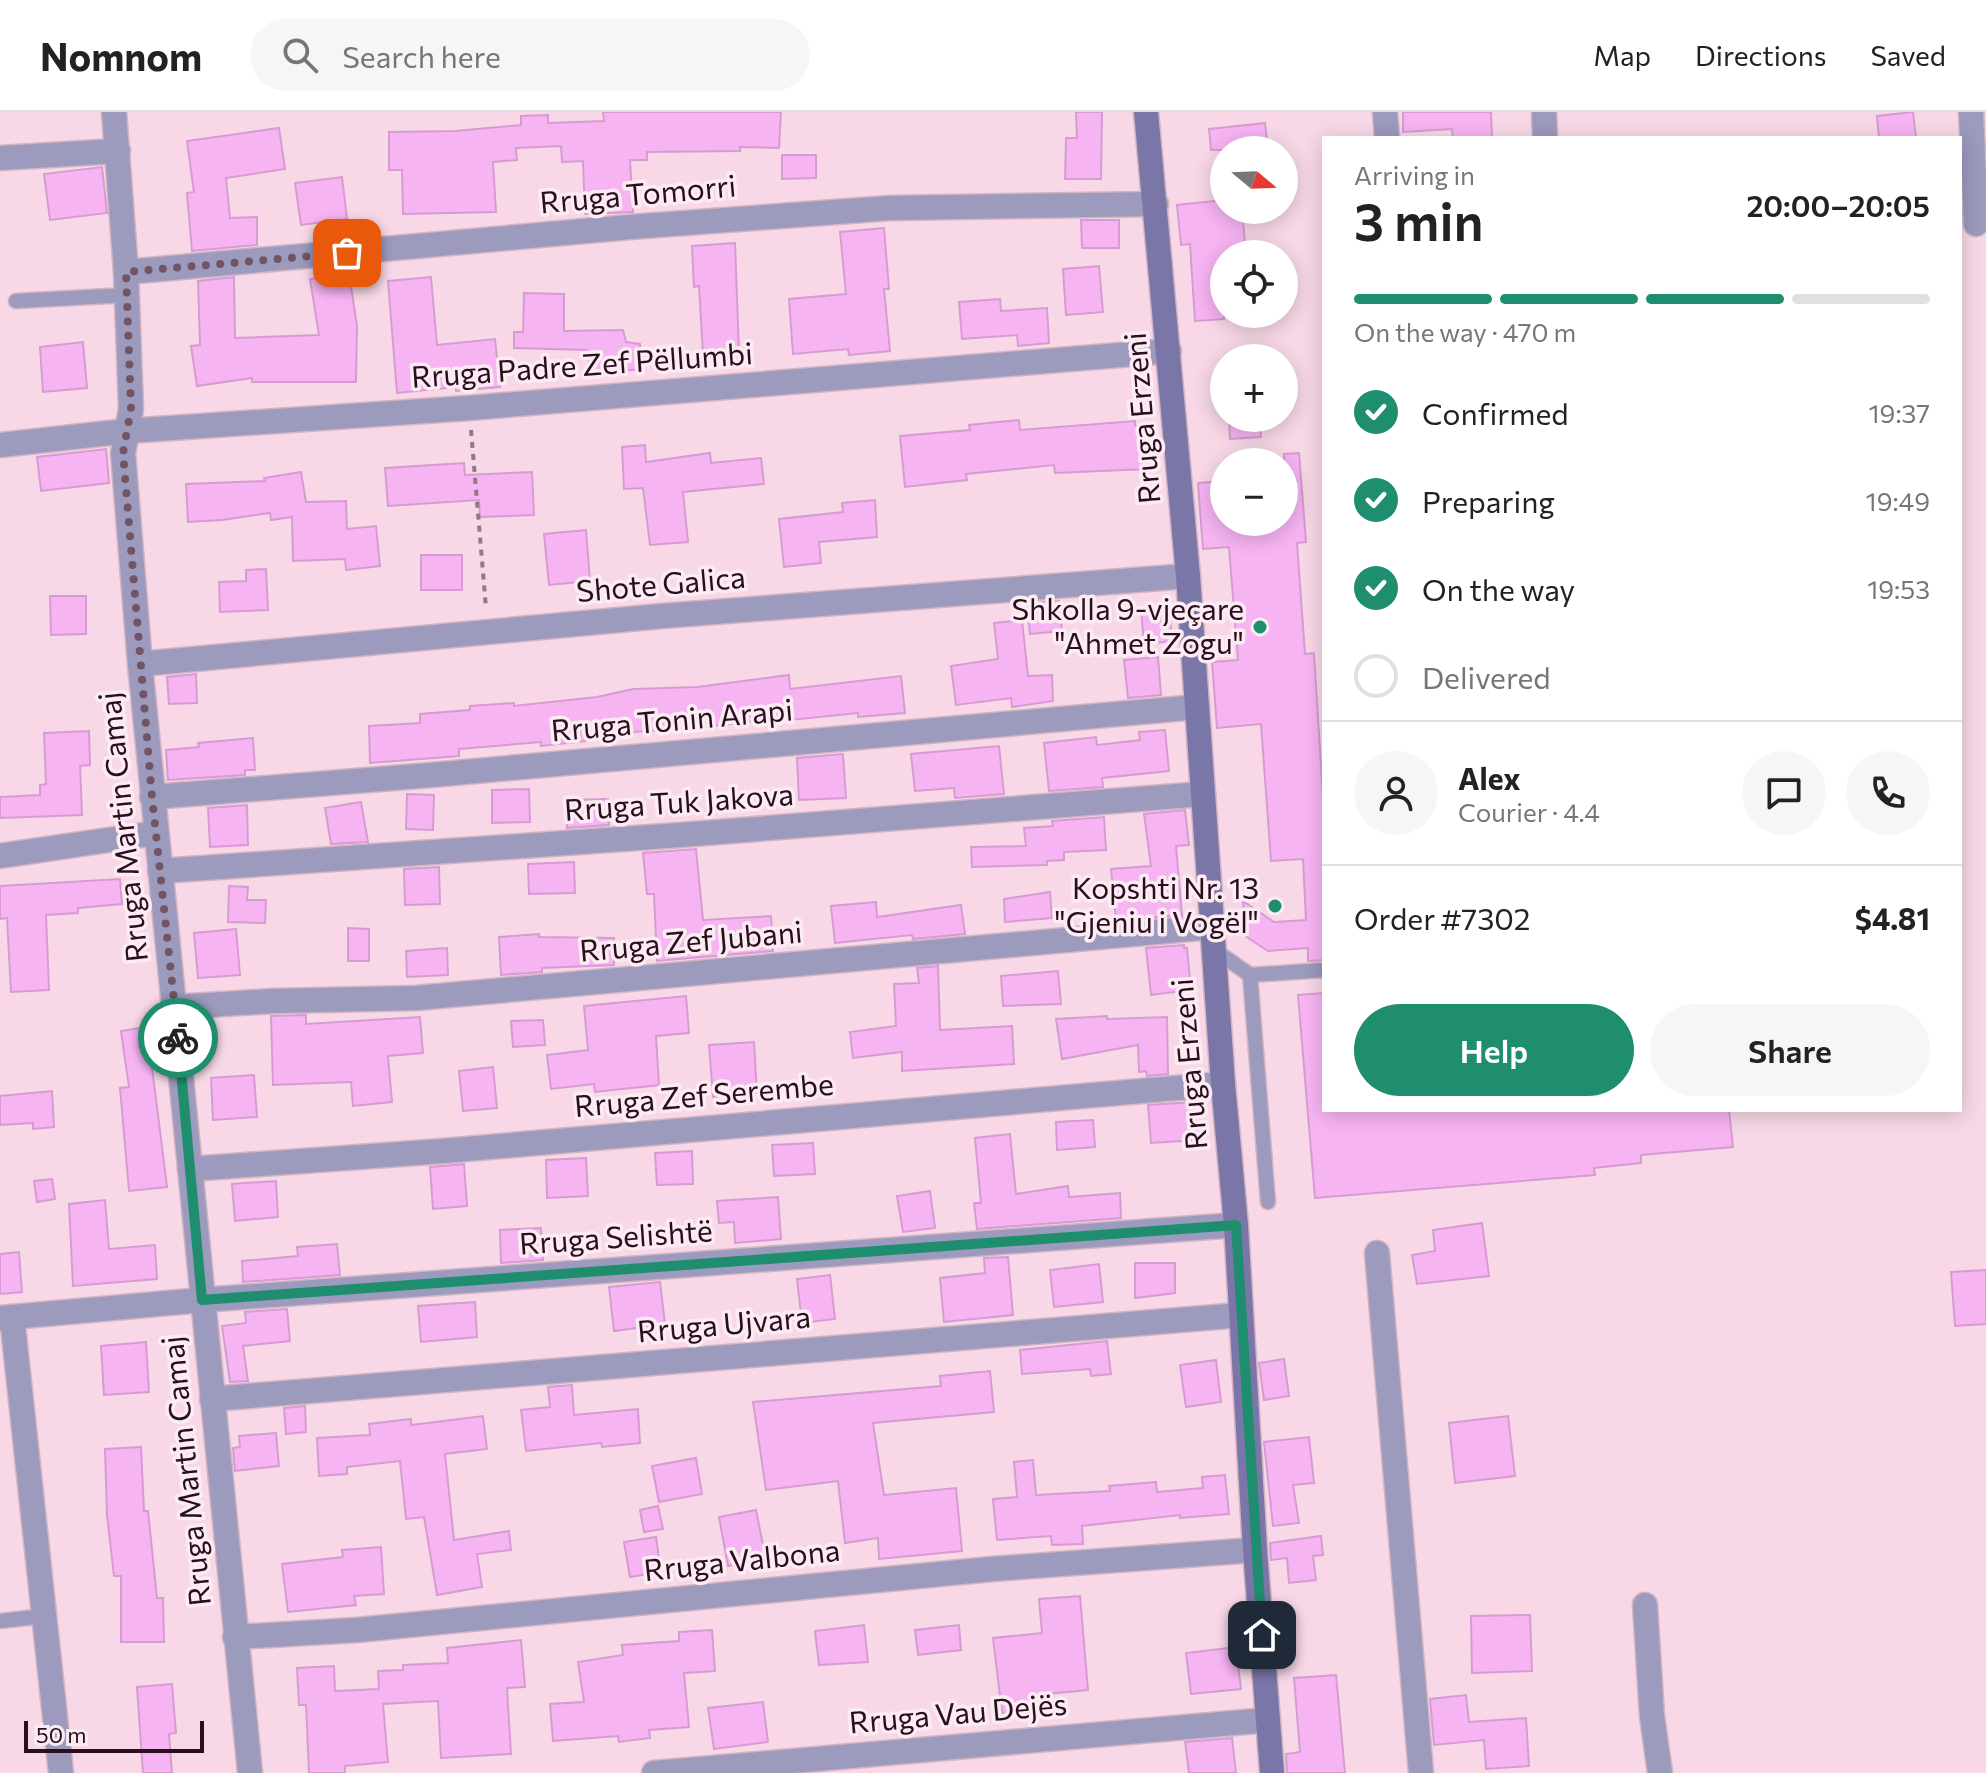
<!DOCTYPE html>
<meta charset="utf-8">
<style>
body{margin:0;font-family:Commissioner,sans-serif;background:#f6f6f6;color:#222;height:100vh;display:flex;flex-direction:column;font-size:30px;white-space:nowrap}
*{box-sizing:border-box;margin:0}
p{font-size:26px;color:#767676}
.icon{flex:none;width:44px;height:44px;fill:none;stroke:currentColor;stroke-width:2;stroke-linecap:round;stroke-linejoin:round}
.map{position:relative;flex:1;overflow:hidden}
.sheet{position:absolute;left:1322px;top:24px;width:640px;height:976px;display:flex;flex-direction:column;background:#fff;border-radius:0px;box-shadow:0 4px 20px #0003}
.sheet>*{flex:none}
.needle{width:52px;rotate:109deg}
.tools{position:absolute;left:1210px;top:24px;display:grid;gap:16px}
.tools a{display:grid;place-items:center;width:88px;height:88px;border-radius:50%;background:#fff;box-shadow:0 4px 20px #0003;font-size:40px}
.scale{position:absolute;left:24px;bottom:20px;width:180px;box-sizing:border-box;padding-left:8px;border:4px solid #290e1d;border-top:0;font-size:22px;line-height:28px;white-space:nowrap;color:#290e1d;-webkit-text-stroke:6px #fbebf2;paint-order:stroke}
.pin{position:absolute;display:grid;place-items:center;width:68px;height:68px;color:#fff;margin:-34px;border-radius:16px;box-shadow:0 4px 12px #0006}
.courier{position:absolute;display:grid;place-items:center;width:80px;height:80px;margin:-40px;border:6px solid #1e8e6e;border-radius:50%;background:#fff;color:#222;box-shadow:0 2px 10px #0007}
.headline em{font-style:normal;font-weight:600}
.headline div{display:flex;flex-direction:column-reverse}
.headline{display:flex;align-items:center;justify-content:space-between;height:136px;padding:0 32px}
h1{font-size:52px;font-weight:600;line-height:60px}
.bar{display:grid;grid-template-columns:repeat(4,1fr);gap:12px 8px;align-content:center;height:96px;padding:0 32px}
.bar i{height:10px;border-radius:6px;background:#e0e0e0}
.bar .selected{background:#1e8e6e}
.bar p{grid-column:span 4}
.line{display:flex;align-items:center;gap:20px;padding:0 32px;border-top:2px solid #e0e0e0}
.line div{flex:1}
.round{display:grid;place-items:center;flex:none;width:84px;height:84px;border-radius:42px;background:#f6f6f6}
ol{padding:0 32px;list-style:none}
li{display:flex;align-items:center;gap:24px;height:88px}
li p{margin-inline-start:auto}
li .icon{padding:8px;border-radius:50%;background:#1e8e6e;color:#fff;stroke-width:4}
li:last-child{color:#767676}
li i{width:44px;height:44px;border:4px solid #e0e0e0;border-radius:50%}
.cta{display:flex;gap:16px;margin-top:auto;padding:16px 32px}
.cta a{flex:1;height:92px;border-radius:48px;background:#1e8e6e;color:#fff;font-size:32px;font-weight:600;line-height:92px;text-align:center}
.cta a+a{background:#f6f6f6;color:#222}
header{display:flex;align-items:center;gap:48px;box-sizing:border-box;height:112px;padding:0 40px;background:#fff;border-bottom:2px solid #e0e0e0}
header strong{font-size:38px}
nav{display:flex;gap:44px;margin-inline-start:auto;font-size:28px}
.search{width:560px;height:72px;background:#f6f6f6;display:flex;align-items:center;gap:20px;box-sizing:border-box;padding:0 28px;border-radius:44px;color:#767676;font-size:30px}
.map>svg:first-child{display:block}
</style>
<header>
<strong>Nomnom</strong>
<div class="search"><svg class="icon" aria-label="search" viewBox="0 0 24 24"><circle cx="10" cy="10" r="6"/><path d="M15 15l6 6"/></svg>Search here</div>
<nav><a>Map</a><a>Directions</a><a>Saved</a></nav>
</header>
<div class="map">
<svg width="1986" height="1661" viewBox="0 0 1986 1661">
<rect width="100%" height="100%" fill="#f8d8e7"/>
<g fill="#f7b4f3" stroke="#d69cd2" stroke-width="2">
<polygon points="603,0 781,0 779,36 740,35 740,39 647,40 647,48 630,48 633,100 585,102 583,49 562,50 561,34 516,36 517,48 493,50 496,100 403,102 402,58 389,58 389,20 455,19 521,13 521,4 548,3 548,11 604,9"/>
<polygon points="1076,0 1102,0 1101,67 1065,67 1066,26 1077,26"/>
<polygon points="1403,0 1491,0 1492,26 1453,26 1452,17 1403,20"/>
<polygon points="1913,0 1916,26 1879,26 1877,4"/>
<polygon points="1265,11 1268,38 1211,38 1209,17"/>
<polygon points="279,16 285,57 226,66 230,106 257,105 257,133 192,139 187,81 194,80 187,29"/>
<polygon points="782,43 816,43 816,66 782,67"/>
<polygon points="102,55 107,101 50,108 44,62"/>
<polygon points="342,65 347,107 301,113 295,71"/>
<polygon points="1224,88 1224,98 1242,98 1246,142 1224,142 1224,207 1195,209 1190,132 1181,133 1177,93"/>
<polygon points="1081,108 1119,108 1119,136 1082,136"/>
<polygon points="884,116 889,177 884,177 890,239 849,243 848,237 793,242 789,187 846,182 840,120"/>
<polygon points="735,131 739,240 703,242 699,174 694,175 692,134"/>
<polygon points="1099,154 1103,200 1066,203 1063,157"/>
<polygon points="349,161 357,214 356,270 252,270 252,266 197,274 191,234 200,233 198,169 234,165 235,226 319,223 310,167"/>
<polygon points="431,165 437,233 495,227 500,275 456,279 456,275 397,281 388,169"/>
<polygon points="524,181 564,182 564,219 623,218 626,230 640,232 643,258 590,258 587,238 514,236 514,220 523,220"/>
<polygon points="1000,187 1001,199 1047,196 1049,231 1018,234 1017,223 962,227 959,190"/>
<polygon points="83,230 87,276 43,280 40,235"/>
<polygon points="1229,306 1260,306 1261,325 1230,327"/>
<polygon points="1019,308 1020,318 1135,309 1135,314 1145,314 1147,357 1055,361 1054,353 966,362 967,368 905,375 900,324 970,318 969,313"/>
<polygon points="645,333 646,350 710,341 711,351 761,346 764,372 683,380 688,430 650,433 643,376 624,377 622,335"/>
<polygon points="106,337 109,371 41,379 37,345"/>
<polygon points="1299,341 1306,430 1297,431 1305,542 1314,541 1324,703 1324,848 1308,849 1308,836 1268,839 1245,824 1243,789 1274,810 1306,808 1303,747 1271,749 1261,612 1217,616 1212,550 1238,548 1229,435 1203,437 1198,371 1224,369 1224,410 1284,410 1284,342"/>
<polygon points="464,351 465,363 532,360 534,403 480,405 479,388 388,394 385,356"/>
<polygon points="301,360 306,390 346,389 347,417 376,414 380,454 346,458 345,447 293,449 292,405 271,408 270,401 222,408 188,410 186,372 265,369 264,366"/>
<polygon points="875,388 877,425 819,430 821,451 784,455 779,407 843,400 842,391"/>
<polygon points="586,418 590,469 549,473 544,422"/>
<rect x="421" y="443" width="41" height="35"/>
<polygon points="266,457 268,498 220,500 219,470 246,469 246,458"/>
<polygon points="50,484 86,484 86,522 51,523"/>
<polygon points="1059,489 1062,519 1030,522 1027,491"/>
<polygon points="1169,495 1172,529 1144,532 1141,498"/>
<polygon points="1022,508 1028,564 1052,563 1053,589 1012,595 1011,586 956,593 951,554 998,547 994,511"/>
<polygon points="1158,545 1161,583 1128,586 1124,548"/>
<polygon points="196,562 197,591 169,592 167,565"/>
<polygon points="789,563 790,577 901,564 905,601 858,605 858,601 790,608 789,604 700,616 633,620 584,618 585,629 541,634 541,630 459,637 459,644 370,651 369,614 420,611 420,602 470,598 470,594 514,591 514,594 597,585 633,577 697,575"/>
<polygon points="1165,618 1169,659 1102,666 1103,675 1049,679 1044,631 1096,625 1097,633 1140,628 1139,620"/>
<polygon points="89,619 90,653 80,654 82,703 0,706 0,685 40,683 40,673 46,672 44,621"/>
<polygon points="253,626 255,658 245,658 245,663 168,668 166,638 199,635 198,631"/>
<polygon points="999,634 1004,682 955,686 954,676 915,679 911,642"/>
<polygon points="843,642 846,686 799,688 797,646"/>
<polygon points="529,677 530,710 492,711 492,678"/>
<polygon points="407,682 434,683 433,718 406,717"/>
<polygon points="608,687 609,713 567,716 567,688"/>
<polygon points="361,690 368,730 331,732 325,696"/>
<polygon points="247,693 248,733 210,735 208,696"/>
<polygon points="1185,698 1189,733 1176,734 1182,803 1116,809 1111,757 1151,754 1144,702"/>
<polygon points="1104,705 1106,738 1064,740 1064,748 1047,749 1047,753 972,755 971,735 1026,734 1024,716 1053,714 1052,709"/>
<polygon points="696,737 703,808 771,804 773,839 657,849 654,782 647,782 643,741"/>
<polygon points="574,750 575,781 529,782 528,752"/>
<polygon points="439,755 440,792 405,793 404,757"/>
<polygon points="120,767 122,792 78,796 78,801 46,803 49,878 11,880 7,806 0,807 0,774"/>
<polygon points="229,774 248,775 247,788 266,788 265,811 228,810"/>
<polygon points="1050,780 1052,806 1005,810 1004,787"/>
<polygon points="876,790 877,805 961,793 965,822 913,827 912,823 835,831 831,794"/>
<polygon points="348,816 369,817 369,849 348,849"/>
<polygon points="236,817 240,863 198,866 194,821"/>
<polygon points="539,822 539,825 614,826 614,853 542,856 542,860 501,863 499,825"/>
<polygon points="1184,833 1184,836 1187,836 1191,878 1151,883 1146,836"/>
<polygon points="447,836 448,863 407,865 406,839"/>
<polygon points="938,854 940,918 1012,914 1014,952 902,959 902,940 853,946 850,920 896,914 894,872 919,871 917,856"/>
<polygon points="1058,859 1061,892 1003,894 1001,864"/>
<polygon points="1324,881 1324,998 1729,998 1733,1035 1641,1043 1641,1051 1594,1056 1595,1063 1315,1086 1298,883"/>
<polygon points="686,884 689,921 656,924 659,973 595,980 594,972 551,977 547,943 588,938 584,894"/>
<polygon points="306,903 306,912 420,905 423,941 388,944 392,990 353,994 351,970 273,973 271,904"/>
<polygon points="1107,904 1107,907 1167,905 1168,962 1147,964 1146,959 1139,960 1138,933 1062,947 1056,907"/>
<polygon points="543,908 545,933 513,935 511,909"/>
<polygon points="147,915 167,1075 129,1079 120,976 129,975 121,919"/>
<polygon points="754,930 757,981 713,985 709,933"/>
<polygon points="493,955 497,996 463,999 459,959"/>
<polygon points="254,963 257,1005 213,1008 211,966"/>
<polygon points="52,979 54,1015 33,1017 33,1011 0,1013 0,984"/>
<polygon points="1194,990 1197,1028 1151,1031 1148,993"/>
<polygon points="1093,1008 1095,1035 1057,1038 1056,1010"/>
<polygon points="1010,1022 1016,1082 1068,1074 1069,1085 1120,1081 1121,1106 977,1117 974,1091 981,1091 975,1026"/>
<polygon points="813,1031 815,1062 774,1064 772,1033"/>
<polygon points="692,1039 693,1072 657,1073 655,1041"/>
<polygon points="586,1046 588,1084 547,1086 546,1048"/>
<polygon points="464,1052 467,1094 433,1097 430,1055"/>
<polygon points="52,1067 55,1087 37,1090 34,1069"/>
<polygon points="276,1069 278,1105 235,1109 232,1072"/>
<polygon points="930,1079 935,1116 903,1120 897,1084"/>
<polygon points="778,1085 781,1127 735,1131 734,1110 719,1111 717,1089"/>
<polygon points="105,1088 109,1137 155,1133 157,1167 73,1174 69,1092"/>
<polygon points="1482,1111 1489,1164 1417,1172 1412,1143 1435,1139 1433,1118"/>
<polygon points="541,1116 543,1148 501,1151 500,1118"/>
<polygon points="337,1132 340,1163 243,1170 242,1149 298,1144 297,1135"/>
<polygon points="19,1140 22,1180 0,1182 0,1142"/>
<polygon points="1008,1145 1013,1203 944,1210 940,1166 985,1161 984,1146"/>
<polygon points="1135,1151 1175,1151 1175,1181 1135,1186"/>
<polygon points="1099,1152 1103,1190 1054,1195 1050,1158"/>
<polygon points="1986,1158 1986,1212 1955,1214 1951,1160"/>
<polygon points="830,1163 835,1207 802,1211 797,1167"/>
<polygon points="660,1170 665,1212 614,1219 609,1175"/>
<polygon points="475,1190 477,1225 421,1230 418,1194"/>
<polygon points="287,1197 290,1229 243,1234 248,1269 230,1270 222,1214 246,1211 245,1200"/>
<polygon points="1107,1229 1111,1262 1091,1264 1090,1257 1022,1262 1020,1238"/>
<polygon points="146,1230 149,1280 104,1283 101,1234"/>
<polygon points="1284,1247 1289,1284 1264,1288 1259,1251"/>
<polygon points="1216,1248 1221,1290 1186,1295 1180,1253"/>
<polygon points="990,1259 994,1300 873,1311 884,1383 956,1376 962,1439 879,1447 878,1426 845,1431 838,1369 766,1378 753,1290 941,1274 940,1264"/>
<polygon points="572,1273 574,1303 638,1297 640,1331 602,1335 601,1331 526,1339 521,1298 550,1295 548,1275"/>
<polygon points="305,1294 306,1320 286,1322 284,1296"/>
<polygon points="483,1304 487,1337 445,1342 454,1428 509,1419 511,1438 477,1442 482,1475 437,1483 424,1405 406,1407 400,1349 347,1355 347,1362 319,1364 317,1326 370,1323 369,1312 411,1307 411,1313"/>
<polygon points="1508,1304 1515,1364 1455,1371 1449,1311"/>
<polygon points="276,1321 279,1354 235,1359 233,1336 240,1335 239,1324"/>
<polygon points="1309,1325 1314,1371 1293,1373 1299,1411 1273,1414 1264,1330"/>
<polygon points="141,1335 144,1399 148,1399 157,1486 163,1486 164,1530 121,1530 121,1464 114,1464 107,1403 105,1337"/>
<polygon points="696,1346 702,1382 659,1390 652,1354"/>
<polygon points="1033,1348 1036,1383 1110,1379 1109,1374 1156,1370 1157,1380 1203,1376 1202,1365 1225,1363 1229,1402 1180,1406 1180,1403 1082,1414 1083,1432 1052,1433 1051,1424 997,1428 993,1387 1017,1385 1014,1350"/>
<polygon points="658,1394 663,1417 644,1420 640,1398"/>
<polygon points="756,1398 766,1448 728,1454 719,1405"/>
<polygon points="1321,1424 1323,1443 1313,1444 1316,1468 1289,1471 1287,1446 1271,1448 1270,1431"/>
<polygon points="656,1425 661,1460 630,1465 624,1430"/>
<polygon points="381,1435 384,1482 354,1484 356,1493 288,1500 282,1452 343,1445 342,1438"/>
<polygon points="1080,1484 1088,1578 1046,1582 1048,1595 1002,1601 993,1526 1042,1521 1039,1487"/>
<polygon points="1530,1503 1532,1559 1472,1561 1471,1504"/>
<polygon points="864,1513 868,1550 819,1553 815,1519"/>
<polygon points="959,1513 961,1538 918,1543 915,1518"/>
<polygon points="712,1518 715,1559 684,1561 689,1615 649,1618 650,1626 619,1630 618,1624 553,1629 550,1592 584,1590 578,1550 623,1543 622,1533 679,1529 679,1520"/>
<polygon points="521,1528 525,1575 507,1576 511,1642 441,1646 438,1589 383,1592 388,1650 345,1654 345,1661 309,1661 306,1593 299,1593 297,1556 334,1554 335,1579 379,1577 378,1559 403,1558 403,1553 448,1551 447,1536"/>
<polygon points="1236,1535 1241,1577 1191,1582 1186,1541"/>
<polygon points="1336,1563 1345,1661 1287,1661 1286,1642 1300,1640 1294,1566"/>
<polygon points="172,1572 176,1621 169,1622 172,1661 143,1661 137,1575"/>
<polygon points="1466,1583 1469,1610 1526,1606 1529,1654 1486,1657 1484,1628 1434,1633 1430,1587"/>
<polygon points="763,1590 768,1630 714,1637 708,1596"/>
<polygon points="1232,1626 1236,1661 1189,1661 1185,1630"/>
</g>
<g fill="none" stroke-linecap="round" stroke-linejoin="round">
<defs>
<g id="lane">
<polyline points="16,189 127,183"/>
<polyline points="1213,837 1250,863 1324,858"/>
<polyline points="1250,863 1268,1090"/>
<polyline points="0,1509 44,1504"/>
</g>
<g id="street">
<polyline points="114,0 126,160 131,297 123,341 140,552 250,1661"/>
<polyline points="1385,0 1387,26"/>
<polyline points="1544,0 1545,26"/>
<polyline points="1971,0 1976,112"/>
<polyline points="0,46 118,39"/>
<polyline points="126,160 630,115 890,96 1156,92"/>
<polyline points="0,333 127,319 469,296 1169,239"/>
<polyline points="140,552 662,504 1188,464"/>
<polyline points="152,685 431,663 1197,595"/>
<polyline points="0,744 156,721"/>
<polyline points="160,759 680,723 1203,682"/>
<polyline points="175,895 273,889 416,886 1212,815"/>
<polyline points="190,1057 443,1039 1223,972"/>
<polyline points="1377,1141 1421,1661"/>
<polyline points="12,1205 61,1661"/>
<polyline points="0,1206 202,1188 1236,1113"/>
<polyline points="212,1287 1241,1203"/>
<polyline points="1645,1493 1652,1604 1660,1661"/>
<polyline points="235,1525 357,1518 992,1457 1255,1438"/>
<polyline points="654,1661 1268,1608"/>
</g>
<polyline id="secondary" points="1146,0 1188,464 1223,972 1236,1113 1255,1438 1272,1661"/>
</defs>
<use href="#lane" stroke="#d3b4c3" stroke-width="17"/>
<use href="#street" stroke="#d3b4c3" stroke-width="27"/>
<use href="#secondary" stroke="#d3b4c3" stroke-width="27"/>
<polyline stroke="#947685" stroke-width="4" stroke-dasharray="6 6" stroke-linecap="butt" points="471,318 486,496"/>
<use href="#lane" stroke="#9c9abd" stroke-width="14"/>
<use href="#street" stroke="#9c9abd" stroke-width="24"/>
<use href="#secondary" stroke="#7b76a8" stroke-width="24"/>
</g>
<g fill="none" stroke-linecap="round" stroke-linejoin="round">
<polyline stroke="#715564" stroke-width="8" stroke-dasharray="0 14.4" points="178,926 152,685 123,341 131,297 126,160 347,141"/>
<polyline stroke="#1e8e6e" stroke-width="10" points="178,926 202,1188 1236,1113 1262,1523"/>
</g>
<g fill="#1e8e6e" stroke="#fbebf2" stroke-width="3">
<circle cx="1260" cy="515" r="8"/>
<circle cx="1275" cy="794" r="8"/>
</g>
<g text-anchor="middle" stroke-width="7" stroke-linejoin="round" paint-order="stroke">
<g font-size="30" fill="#290e1d" stroke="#fbebf2">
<text transform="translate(638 83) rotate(-5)" y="10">Rruga Tomorri</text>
<text transform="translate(582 254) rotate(-4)" y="10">Rruga Padre Zef Pëllumbi</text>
<text transform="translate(1143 306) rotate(-95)" y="10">Rruga Erzeni</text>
<text transform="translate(661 473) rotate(-5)" y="10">Shote Galica</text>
<text transform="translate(672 609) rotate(-5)" y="10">Rruga Tonin Arapi</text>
<text transform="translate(679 691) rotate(-4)" y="10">Rruga Tuk Jakova</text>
<text transform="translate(124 715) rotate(-96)" y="10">Rruga Martin Camaj</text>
<text transform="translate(691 830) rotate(-5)" y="10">Rruga Zef Jubani</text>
<text transform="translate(1190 952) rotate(-95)" y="10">Rruga Erzeni</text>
<text transform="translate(704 984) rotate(-5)" y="10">Rruga Zef Serembe</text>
<text transform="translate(616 1126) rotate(-4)" y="10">Rruga Selishtë</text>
<text transform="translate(724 1213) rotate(-5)" y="10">Rruga Ujvara</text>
<text transform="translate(187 1359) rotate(-96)" y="10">Rruga Martin Camaj</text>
<text transform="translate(742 1449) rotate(-6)" y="10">Rruga Valbona</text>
<text transform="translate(958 1602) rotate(-5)" y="10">Rruga Vau Dejës</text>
</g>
<g font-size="30" fill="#290e1d" stroke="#fbebf2" text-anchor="end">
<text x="1244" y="508">Shkolla 9-vjeçare<tspan x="1244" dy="34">"Ahmet Zogu"</tspan></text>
<text x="1259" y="787">Kopshti Nr. 13<tspan x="1259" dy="34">"Gjeniu i Vogël"</tspan></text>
</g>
</g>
</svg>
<div class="tools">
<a><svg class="needle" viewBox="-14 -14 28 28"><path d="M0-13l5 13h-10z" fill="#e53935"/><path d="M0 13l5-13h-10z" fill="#767676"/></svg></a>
<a><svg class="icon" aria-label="locate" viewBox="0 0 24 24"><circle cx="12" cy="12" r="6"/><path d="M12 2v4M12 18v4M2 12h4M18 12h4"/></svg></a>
<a>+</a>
<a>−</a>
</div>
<div class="scale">50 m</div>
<div class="pin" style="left:347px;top:141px;background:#ea580c"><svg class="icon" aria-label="bag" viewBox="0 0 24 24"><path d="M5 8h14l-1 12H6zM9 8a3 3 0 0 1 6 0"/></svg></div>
<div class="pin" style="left:1262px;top:1523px;background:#1f2937"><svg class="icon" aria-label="home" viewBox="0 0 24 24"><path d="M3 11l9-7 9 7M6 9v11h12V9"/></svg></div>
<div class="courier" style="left:178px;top:926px"><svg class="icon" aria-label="bike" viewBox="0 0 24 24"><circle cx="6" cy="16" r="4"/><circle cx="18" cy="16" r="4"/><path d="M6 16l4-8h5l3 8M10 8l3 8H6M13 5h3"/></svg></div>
<section class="sheet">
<div class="headline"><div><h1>3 min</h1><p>Arriving in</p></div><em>20:00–20:05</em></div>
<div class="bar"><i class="selected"></i><i class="selected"></i><i class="selected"></i><i></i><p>On the way · 470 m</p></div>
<ol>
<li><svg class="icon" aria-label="check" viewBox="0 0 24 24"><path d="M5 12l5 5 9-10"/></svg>Confirmed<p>19:37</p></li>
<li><svg class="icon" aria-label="check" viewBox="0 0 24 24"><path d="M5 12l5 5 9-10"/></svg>Preparing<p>19:49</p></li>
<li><svg class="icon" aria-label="check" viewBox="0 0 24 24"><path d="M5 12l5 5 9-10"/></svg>On the way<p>19:53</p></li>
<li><i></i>Delivered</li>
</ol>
<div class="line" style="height:144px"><a class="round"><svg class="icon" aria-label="person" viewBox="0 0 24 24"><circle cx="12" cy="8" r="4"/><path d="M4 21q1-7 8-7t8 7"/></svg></a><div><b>Alex</b><p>Courier · 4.4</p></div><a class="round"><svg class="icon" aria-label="chat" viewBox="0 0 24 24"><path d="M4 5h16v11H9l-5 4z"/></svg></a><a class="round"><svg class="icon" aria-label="phone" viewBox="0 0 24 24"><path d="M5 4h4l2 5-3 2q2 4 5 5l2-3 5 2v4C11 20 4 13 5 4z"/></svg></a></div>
<div class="line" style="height:104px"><div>Order #7302</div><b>$4.81</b></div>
<div class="cta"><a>Help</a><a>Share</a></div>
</section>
</div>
